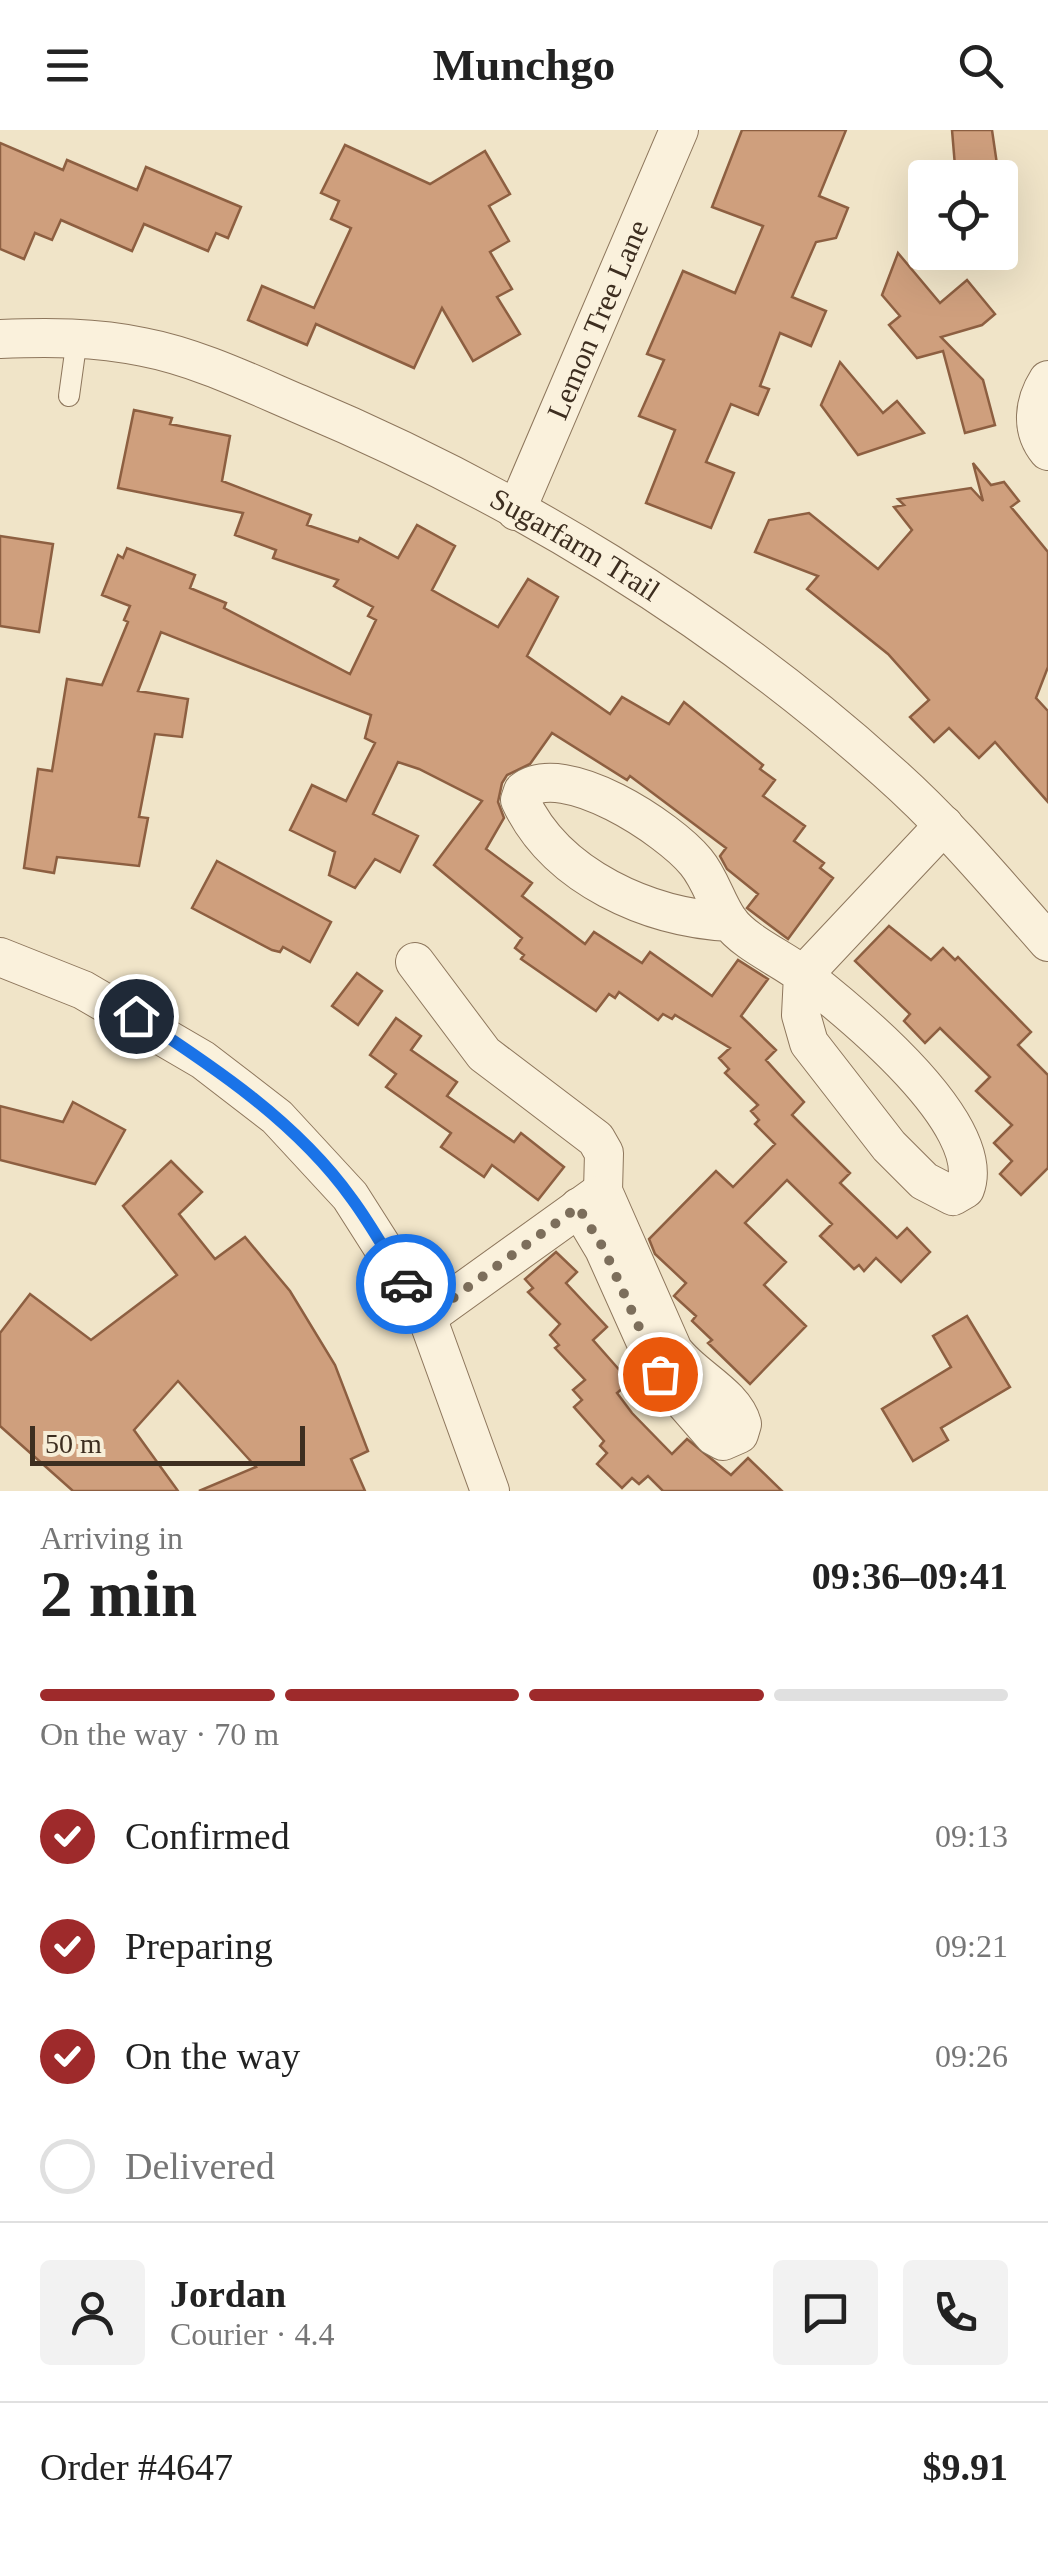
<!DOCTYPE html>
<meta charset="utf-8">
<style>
body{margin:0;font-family:Georgia,serif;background:#f2f2f2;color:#222;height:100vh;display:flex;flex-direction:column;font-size:38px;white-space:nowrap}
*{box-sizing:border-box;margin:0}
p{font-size:32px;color:#767676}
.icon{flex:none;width:55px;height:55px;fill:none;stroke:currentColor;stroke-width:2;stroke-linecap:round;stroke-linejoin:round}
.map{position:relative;height:1361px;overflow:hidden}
.drawer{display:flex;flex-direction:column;background:#fff;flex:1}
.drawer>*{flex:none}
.buttons{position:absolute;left:908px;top:30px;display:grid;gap:20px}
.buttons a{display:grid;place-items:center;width:110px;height:110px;border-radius:10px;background:#fff;box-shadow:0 10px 40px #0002;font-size:50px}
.scale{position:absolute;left:30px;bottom:25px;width:275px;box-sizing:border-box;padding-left:10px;border:5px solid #3d2e20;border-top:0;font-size:28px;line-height:35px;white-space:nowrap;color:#3d2e20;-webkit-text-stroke:8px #f7eed8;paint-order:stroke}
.pin{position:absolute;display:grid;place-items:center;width:85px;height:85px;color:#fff;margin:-42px;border:5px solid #fff;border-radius:50%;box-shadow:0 2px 10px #0007}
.courier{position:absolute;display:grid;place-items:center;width:100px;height:100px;margin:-50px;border:8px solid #1a73e8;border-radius:50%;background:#fff;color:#222;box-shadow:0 2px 12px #0007}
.headline em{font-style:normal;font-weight:700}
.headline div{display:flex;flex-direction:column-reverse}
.headline{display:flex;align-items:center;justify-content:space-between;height:170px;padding:0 40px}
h1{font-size:65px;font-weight:700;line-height:75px}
.bar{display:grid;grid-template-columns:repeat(4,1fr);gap:15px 10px;align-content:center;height:120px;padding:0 40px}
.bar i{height:12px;border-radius:8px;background:#e0e0e0}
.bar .selected{background:#9e2a2b}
.bar p{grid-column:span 4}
.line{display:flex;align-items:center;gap:25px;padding:0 40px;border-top:2px solid #e0e0e0}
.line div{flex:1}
.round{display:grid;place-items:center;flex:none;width:105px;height:105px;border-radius:10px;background:#f2f2f2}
ol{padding:0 40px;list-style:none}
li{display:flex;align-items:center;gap:30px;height:110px}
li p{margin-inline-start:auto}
li .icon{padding:10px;border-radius:50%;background:#9e2a2b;color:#fff;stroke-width:4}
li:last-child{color:#767676}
li i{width:55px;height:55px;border:5px solid #e0e0e0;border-radius:50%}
header{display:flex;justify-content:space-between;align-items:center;height:130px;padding:0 40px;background:#fff;font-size:45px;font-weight:700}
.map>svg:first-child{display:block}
</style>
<header><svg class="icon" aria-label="menu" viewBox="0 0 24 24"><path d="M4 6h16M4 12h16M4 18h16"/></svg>Munchgo<svg class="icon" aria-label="search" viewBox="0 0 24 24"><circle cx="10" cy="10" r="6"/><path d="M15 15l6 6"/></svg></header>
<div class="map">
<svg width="1048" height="1361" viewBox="0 0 1048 1361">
<rect width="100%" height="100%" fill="#f0e4c8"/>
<g fill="#cf9f7d" stroke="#8d5f41" stroke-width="2.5">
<polygon points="742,0 846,0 819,66 848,78 836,108 816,112 792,167 826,181 811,216 780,203 760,256 769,259 758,285 731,274 706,332 734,343 711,398 646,373 675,300 639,286 664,230 647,224 683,141 735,163 763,96 712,77"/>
<polygon points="952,0 992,0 999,48 956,48"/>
<polygon points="0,13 63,40 67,30 137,60 146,37 241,77 228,108 216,103 208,121 144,94 132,121 61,90 52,110 35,103 24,129 0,119"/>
<polygon points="345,15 430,54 485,21 510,64 489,76 509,111 490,122 512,159 497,167 520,204 473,231 442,178 414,238 316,194 307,215 248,190 262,156 314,178 351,98 331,89 339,71 321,63"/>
<polygon points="898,123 940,173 967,150 995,184 982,195 941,207 983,250 995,295 965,303 943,221 917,228 889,195 900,186 882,165"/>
<polygon points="840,232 883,283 897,271 924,303 858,325 821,275"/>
<polygon points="134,280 172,288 170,294 230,306 222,351 311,385 307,395 358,412 360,408 398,428 417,395 455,416 432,460 498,497 528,449 558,467 527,526 610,584 622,567 669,594 684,572 763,635 760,639 775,650 763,666 805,696 794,711 824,733 820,738 833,748 788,809 747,778 758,764 727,739 720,726 726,718 630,646 627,650 552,603 530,634 507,645 502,653 498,672 504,688 486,719 532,753 522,766 585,814 594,802 642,833 650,822 712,866 738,830 768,849 741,886 776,920 766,930 804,972 792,985 850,1043 840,1053 897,1108 907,1098 930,1122 901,1152 876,1128 864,1141 859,1135 854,1139 820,1106 832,1094 787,1050 745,1093 786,1132 764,1155 806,1196 750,1254 708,1213 712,1210 692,1191 696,1186 674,1166 686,1153 655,1124 649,1109 716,1041 733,1057 775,1014 755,994 759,990 751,981 758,975 725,943 729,939 719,928 730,918 675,885 672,889 663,884 658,890 619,862 615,868 609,864 596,881 521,829 524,825 515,818 522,808 434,735 482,671 419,639 398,632 373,684 418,706 400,742 375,729 355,758 329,745 335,722 290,700 312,655 346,671 375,613 365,608 371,585 161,502 138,561 188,569 182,607 155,604 139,687 148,688 139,736 57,727 54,743 24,738 38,639 52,641 67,549 102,555 128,492 124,490 130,476 102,465 118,425 123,428 127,418 195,445 190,458 226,473 224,478 350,544 376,490 368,486 373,477 334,456 338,450 273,428 276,420 235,405 243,383 118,358"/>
<polygon points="973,333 991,355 1004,352 1019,371 1011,377 1048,422 1048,537 1036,568 1048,581 1048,672 995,612 979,628 949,598 934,612 910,587 929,570 888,524 807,459 818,446 755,422 769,390 809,383 878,439 912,400 894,377 904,375 898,369 971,358 983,371"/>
<polygon points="0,406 53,414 39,502 0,496"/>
<polygon points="217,731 331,792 310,832 283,817 280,822 272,820 192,778"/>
<polygon points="889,796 931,830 943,818 955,830 958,827 1031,902 1018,915 1048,945 1048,1038 1021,1065 1000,1044 1012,1031 994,1013 1012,995 976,961 990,947 940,898 925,913 904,891 910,884 855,831"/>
<polygon points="357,843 382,861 358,895 332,876"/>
<polygon points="396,888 421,906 411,920 457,952 447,966 514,1012 521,1003 564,1037 538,1070 492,1035 484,1047 441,1017 451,1003 386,957 396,944 370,925"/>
<polygon points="73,972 125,1000 95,1054 0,1030 0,976 63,992"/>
<polygon points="171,1031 202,1062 179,1084 215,1129 245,1107 290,1161 335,1235 368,1321 351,1329 365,1361 199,1361 256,1337 178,1251 134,1300 178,1361 73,1361 0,1296 0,1203 30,1164 91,1210 177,1145 123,1076"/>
<polygon points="556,1122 577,1142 566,1153 607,1197 593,1210 630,1252 617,1263 632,1283 672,1324 687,1309 731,1345 748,1328 782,1361 663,1361 648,1346 639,1354 632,1348 622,1358 597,1334 607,1323 600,1316 604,1311 574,1277 582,1270 573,1260 585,1250 555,1218 559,1215 550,1205 560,1194 528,1162 533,1158 525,1149"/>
<polygon points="967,1186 1010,1257 941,1298 948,1310 913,1331 882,1279 951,1237 933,1206"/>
</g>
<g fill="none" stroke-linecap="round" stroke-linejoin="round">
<defs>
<polyline id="lane" points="69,266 77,208"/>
<g id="street">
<path id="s1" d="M 0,209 C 48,207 95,207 143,217 C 196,227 250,253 299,274 C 511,363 716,487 887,641 C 946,693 996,753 1048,812"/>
<path d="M 1048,250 C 1034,272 1030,299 1048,321"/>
<path id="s2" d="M 516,381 L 679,0"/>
<path d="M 730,792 C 650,788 556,748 520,670 L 523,661 C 564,629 669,699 696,732 C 711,750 716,773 729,791 C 745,813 781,828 803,845 C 849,881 990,994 965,1059 L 953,1066 L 924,1051 L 889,1016 L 809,913 L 801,885 L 803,845 L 944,695"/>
<polyline points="0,827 83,860 203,930 277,987 350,1066 427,1187 490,1361"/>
<path d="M 415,832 L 484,924 L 596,1009 L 604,1023 L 603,1061 L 673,1220 C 691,1246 734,1264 742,1294 L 739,1304 L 723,1311 L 714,1306 L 660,1244 L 604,1119 L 579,1077"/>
<polyline points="427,1187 597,1065"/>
</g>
</defs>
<use href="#lane" stroke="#8d765c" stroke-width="22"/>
<use href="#street" stroke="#8d765c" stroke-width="40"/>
<use href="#lane" stroke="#faf1dc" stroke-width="20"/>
<use href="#street" stroke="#faf1dc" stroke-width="38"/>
</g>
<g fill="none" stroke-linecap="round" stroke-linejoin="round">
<polyline stroke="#7c6e5b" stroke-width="10" stroke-dasharray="0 18" points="406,1154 427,1187 578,1077 604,1119 660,1244"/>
<path stroke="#1a73e8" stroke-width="12" d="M 136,886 C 214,937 297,992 352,1069 C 372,1096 388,1126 406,1154"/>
</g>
<g text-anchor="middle" stroke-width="9" stroke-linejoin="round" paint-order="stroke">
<g font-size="30" fill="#3d2e20" stroke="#f7eed8">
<text dy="10" stroke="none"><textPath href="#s2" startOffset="208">Lemon Tree Lane</textPath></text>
<text dy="10" stroke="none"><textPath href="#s1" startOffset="620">Sugarfarm Trail</textPath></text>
</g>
</g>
</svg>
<div class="buttons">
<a><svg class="icon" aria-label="locate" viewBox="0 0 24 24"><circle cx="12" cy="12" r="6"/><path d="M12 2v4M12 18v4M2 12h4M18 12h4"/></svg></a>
</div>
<div class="scale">50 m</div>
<div class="pin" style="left:660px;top:1244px;background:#ea580c"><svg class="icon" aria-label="bag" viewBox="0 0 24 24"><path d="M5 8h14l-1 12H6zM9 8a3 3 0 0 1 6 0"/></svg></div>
<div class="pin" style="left:136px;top:886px;background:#1f2937"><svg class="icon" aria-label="home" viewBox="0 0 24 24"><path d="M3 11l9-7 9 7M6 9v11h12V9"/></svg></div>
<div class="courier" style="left:406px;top:1154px"><svg class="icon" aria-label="car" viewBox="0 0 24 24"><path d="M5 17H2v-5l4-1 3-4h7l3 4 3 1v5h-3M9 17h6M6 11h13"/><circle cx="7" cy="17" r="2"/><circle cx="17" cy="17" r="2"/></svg></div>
</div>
<section class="drawer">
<div class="headline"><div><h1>2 min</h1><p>Arriving in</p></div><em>09:36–09:41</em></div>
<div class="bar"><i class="selected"></i><i class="selected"></i><i class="selected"></i><i></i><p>On the way · 70 m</p></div>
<ol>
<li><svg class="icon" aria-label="check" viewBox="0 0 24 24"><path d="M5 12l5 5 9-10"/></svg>Confirmed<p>09:13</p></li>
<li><svg class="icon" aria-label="check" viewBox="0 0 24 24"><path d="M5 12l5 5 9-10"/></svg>Preparing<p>09:21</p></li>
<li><svg class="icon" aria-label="check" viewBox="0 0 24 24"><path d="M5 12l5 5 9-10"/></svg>On the way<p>09:26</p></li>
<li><i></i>Delivered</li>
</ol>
<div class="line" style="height:180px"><a class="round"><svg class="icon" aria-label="person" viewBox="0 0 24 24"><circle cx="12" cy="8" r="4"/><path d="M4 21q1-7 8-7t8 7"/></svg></a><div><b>Jordan</b><p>Courier · 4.4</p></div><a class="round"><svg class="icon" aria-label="chat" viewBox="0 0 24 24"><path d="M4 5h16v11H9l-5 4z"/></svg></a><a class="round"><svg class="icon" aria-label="phone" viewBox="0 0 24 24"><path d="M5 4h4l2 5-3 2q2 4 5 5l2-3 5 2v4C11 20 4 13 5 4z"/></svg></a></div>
<div class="line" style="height:130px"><div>Order #4647</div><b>$9.91</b></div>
</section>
